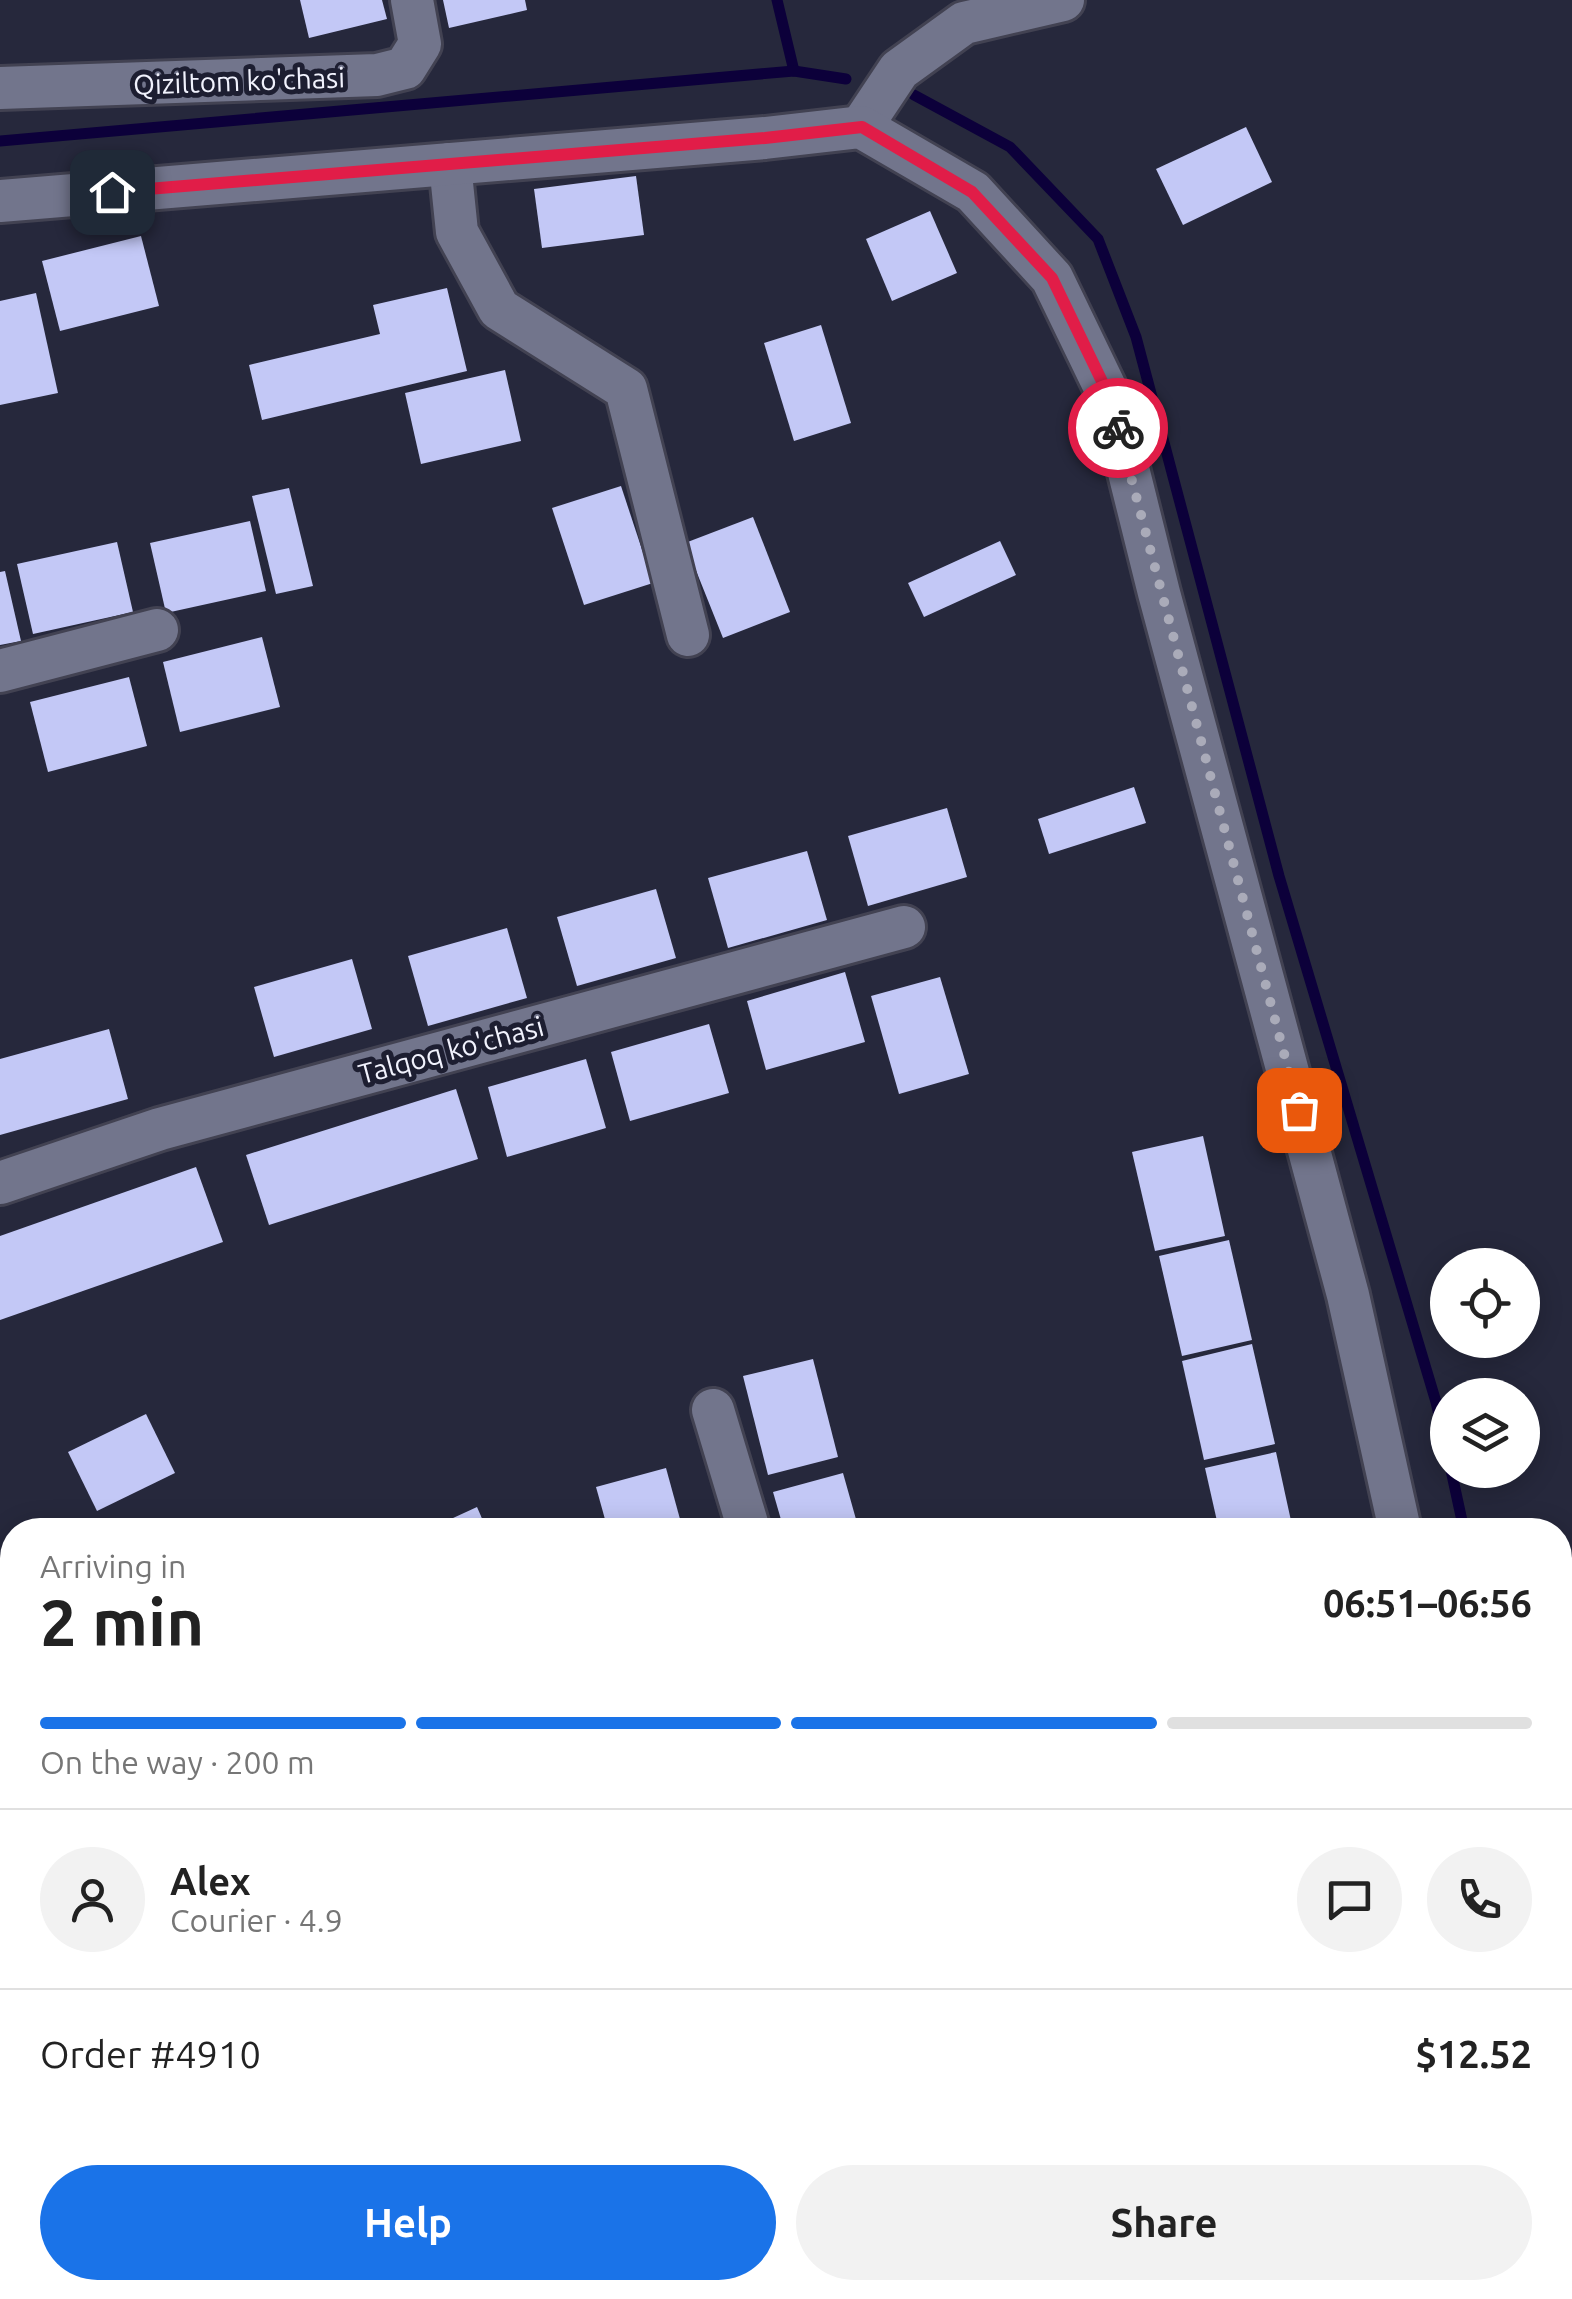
<!DOCTYPE html>
<meta charset="utf-8">
<style>
body{margin:0;font-family:Ubuntu,sans-serif;background:#f2f2f2;color:#222;height:100vh;display:flex;flex-direction:column;font-size:38px;white-space:nowrap}
*{box-sizing:border-box;margin:0}
p{font-size:32px;color:#767676}
.icon{flex:none;width:55px;height:55px;fill:none;stroke:currentColor;stroke-width:2;stroke-linecap:round;stroke-linejoin:round}
.map{position:relative;flex:1;overflow:hidden}
.side{position:absolute;left:0px;top:1518px;width:1572px;height:782px;display:flex;flex-direction:column;background:#fff;border-radius:40px 40px 0 0;box-shadow:0 5px 25px #0003}
.side>*{flex:none}
.controls{position:absolute;left:1430px;top:1248px;display:grid;gap:20px}
.controls a{display:grid;place-items:center;width:110px;height:110px;border-radius:50%;background:#fff;box-shadow:0 5px 25px #0003;font-size:50px}
.pin{position:absolute;display:grid;place-items:center;width:85px;height:85px;color:#fff;margin:-42px;border-radius:20px;box-shadow:0 5px 15px #0006}
.courier{position:absolute;display:grid;place-items:center;width:100px;height:100px;margin:-50px;border:8px solid #e11d48;border-radius:50%;background:#fff;color:#222;box-shadow:0 2px 12px #0007}
.summary em{font-style:normal;font-weight:700}
.summary div{display:flex;flex-direction:column-reverse}
.summary{display:flex;align-items:center;justify-content:space-between;height:170px;padding:0 40px}
h1{font-size:65px;font-weight:700;line-height:75px}
.bar{display:grid;grid-template-columns:repeat(4,1fr);gap:15px 10px;align-content:center;height:120px;padding:0 40px}
.bar i{height:12px;border-radius:8px;background:#e0e0e0}
.bar .active{background:#1a73e8}
.bar p{grid-column:span 4}
.line{display:flex;align-items:center;gap:25px;padding:0 40px;border-top:2px solid #e0e0e0}
.line div{flex:1}
.round{display:grid;place-items:center;flex:none;width:105px;height:105px;border-radius:52px;background:#f2f2f2}
.primary-button{display:flex;gap:20px;margin-top:auto;padding:20px 40px}
.primary-button a{flex:1;height:115px;border-radius:60px;background:#1a73e8;color:#fff;font-size:40px;font-weight:700;line-height:115px;text-align:center}
.primary-button a+a{background:#f2f2f2;color:#222}
.map>svg:first-child{display:block}
</style>
<div class="map">
<svg width="1572" height="2299" viewBox="0 0 1572 2299">
<rect width="100%" height="100%" fill="#26283c"/>
<g fill="none" stroke-linecap="round" stroke-linejoin="round">
<g stroke="#0c003a" stroke-width="11">
<polyline points="777,0 794,71"/>
<polyline points="914,95 1010,147 1098,239 1136,337 1279,876 1436,1402 1448,1454"/>
<polyline points="0,141 794,71 846,79"/>
<polyline points="1451,1470 1464,1530"/>
<polyline points="1560,1976 1572,2032"/>
</g>
</g>
<g fill="#c3c8f6">
<polygon points="300,0 382,0 387,19 309,38"/>
<polygon points="443,0 525,0 527,10 449,28"/>
<polygon points="1246,127 1272,182 1183,225 1156,169"/>
<polygon points="636,176 644,235 542,248 534,189"/>
<polygon points="930,211 957,273 892,301 866,239"/>
<polygon points="141,236 159,306 60,331 42,261"/>
<polygon points="447,288 467,371 262,420 249,365 380,334 373,305"/>
<polygon points="36,293 58,393 0,405 0,301"/>
<polygon points="821,325 851,423 794,441 764,343"/>
<polygon points="505,370 521,441 421,464 405,393"/>
<polygon points="621,486 653,583 584,605 552,508"/>
<polygon points="289,488 313,586 276,594 252,496"/>
<polygon points="753,517 790,612 723,638 685,543"/>
<polygon points="250,521 266,591 166,613 150,543"/>
<polygon points="1000,541 1016,575 924,617 908,583"/>
<polygon points="117,542 133,612 33,634 17,564"/>
<polygon points="5,571 21,641 0,645 0,572"/>
<polygon points="262,637 280,707 180,732 163,662"/>
<polygon points="129,677 147,746 48,772 30,702"/>
<polygon points="1134,787 1146,823 1049,854 1038,819"/>
<polygon points="947,808 967,877 868,906 848,836"/>
<polygon points="807,851 827,920 728,948 708,878"/>
<polygon points="656,889 676,958 577,986 557,917"/>
<polygon points="507,928 527,998 428,1026 408,956"/>
<polygon points="352,959 372,1029 274,1057 254,987"/>
<polygon points="845,972 865,1042 766,1070 747,1001"/>
<polygon points="940,977 969,1074 899,1094 871,996"/>
<polygon points="709,1024 729,1093 630,1121 611,1052"/>
<polygon points="109,1029 128,1099 0,1135 0,1059"/>
<polygon points="586,1059 606,1128 507,1157 488,1087"/>
<polygon points="456,1089 478,1159 269,1225 246,1155"/>
<polygon points="1203,1136 1225,1236 1155,1251 1132,1152"/>
<polygon points="196,1167 223,1242 0,1320 0,1236"/>
<polygon points="1229,1240 1252,1340 1182,1356 1159,1256"/>
<polygon points="1252,1344 1275,1444 1204,1460 1182,1361"/>
<polygon points="813,1359 838,1457 768,1475 743,1376"/>
<polygon points="146,1414 175,1473 97,1511 68,1452"/>
<polygon points="1276,1452 1293,1530 1219,1530 1205,1468"/>
<polygon points="666,1468 683,1530 608,1530 596,1487"/>
<polygon points="843,1473 859,1530 784,1530 773,1492"/>
<polygon points="477,1507 487,1530 427,1530"/>
<polygon points="12,1803 12,1914 0,1920 0,1808"/>
<polygon points="12,2030 12,2103 0,2108 0,2036"/>
<polygon points="440,2288 524,2288 492,2299 444,2299"/>
<polygon points="1400,2288 1474,2288 1477,2299 1403,2299"/>
</g>
<g fill="none" stroke-linecap="round" stroke-linejoin="round">
<defs>
<g id="minor">
<polyline points="0,88 377,75 405,68 420,44 412,0"/>
<polyline points="861,127 899,70 964,23 1063,0"/>
<polyline points="450,164 457,232 499,309 626,389 688,635"/>
<polyline points="0,201 765,138 861,127 973,192 1052,278 1111,400 1159,593 1348,1295 1400,1530"/>
<polyline points="0,671 157,630"/>
<polyline points="0,1183 160,1129 904,927"/>
<polyline points="713,1410 749,1530"/>
<polyline points="0,1661 12,1660"/>
<polyline points="1560,2208 1572,2255"/>
</g>
</defs>
<use href="#minor" stroke="#424252" stroke-width="48"/>
<use href="#minor" stroke="#72758c" stroke-width="42"/>
</g>
<g fill="none" stroke-linecap="round" stroke-linejoin="round">
<polyline stroke="#aaabb9" stroke-width="10" stroke-dasharray="0 18" points="1118,428 1299,1110"/>
<polyline stroke="#e11d48" stroke-width="12" points="112,192 765,138 862,127 972,192 1052,278 1111,400 1118,428"/>
</g>
<g text-anchor="middle" stroke-width="10" stroke-linejoin="round" paint-order="stroke">
<g font-size="28" fill="#f1f2fd" stroke="#1d1e31">
<text transform="translate(239 81) rotate(-2)" y="10">Qiziltom ko'chasi</text>
<text transform="translate(451 1050) rotate(-15)" y="10">Talqoq ko'chasi</text>
</g>
</g>
</svg>
<div class="controls">
<a><svg class="icon" aria-label="locate" viewBox="0 0 24 24"><circle cx="12" cy="12" r="6"/><path d="M12 2v4M12 18v4M2 12h4M18 12h4"/></svg></a>
<a><svg class="icon" aria-label="layers" viewBox="0 0 24 24"><path d="M12 4l9 5-9 5-9-5zM3 14l9 5 9-5"/></svg></a>
</div>
<div class="pin" style="left:1299px;top:1110px;background:#ea580c"><svg class="icon" aria-label="bag" viewBox="0 0 24 24"><path d="M5 8h14l-1 12H6zM9 8a3 3 0 0 1 6 0"/></svg></div>
<div class="pin" style="left:112px;top:192px;background:#1f2937"><svg class="icon" aria-label="home" viewBox="0 0 24 24"><path d="M3 11l9-7 9 7M6 9v11h12V9"/></svg></div>
<div class="courier" style="left:1118px;top:428px"><svg class="icon" aria-label="bike" viewBox="0 0 24 24"><circle cx="6" cy="16" r="4"/><circle cx="18" cy="16" r="4"/><path d="M6 16l4-8h5l3 8M10 8l3 8H6M13 5h3"/></svg></div>
<section class="side">
<div class="summary"><div><h1>2 min</h1><p>Arriving in</p></div><em>06:51–06:56</em></div>
<div class="bar"><i class="active"></i><i class="active"></i><i class="active"></i><i></i><p>On the way · 200 m</p></div>
<div class="line" style="height:180px"><a class="round"><svg class="icon" aria-label="person" viewBox="0 0 24 24"><circle cx="12" cy="8" r="4"/><path d="M4 21q1-7 8-7t8 7"/></svg></a><div><b>Alex</b><p>Courier · 4.9</p></div><a class="round"><svg class="icon" aria-label="chat" viewBox="0 0 24 24"><path d="M4 5h16v11H9l-5 4z"/></svg></a><a class="round"><svg class="icon" aria-label="phone" viewBox="0 0 24 24"><path d="M5 4h4l2 5-3 2q2 4 5 5l2-3 5 2v4C11 20 4 13 5 4z"/></svg></a></div>
<div class="line" style="height:130px"><div>Order #4910</div><b>$12.52</b></div>
<div class="primary-button"><a>Help</a><a>Share</a></div>
</section>
</div>
